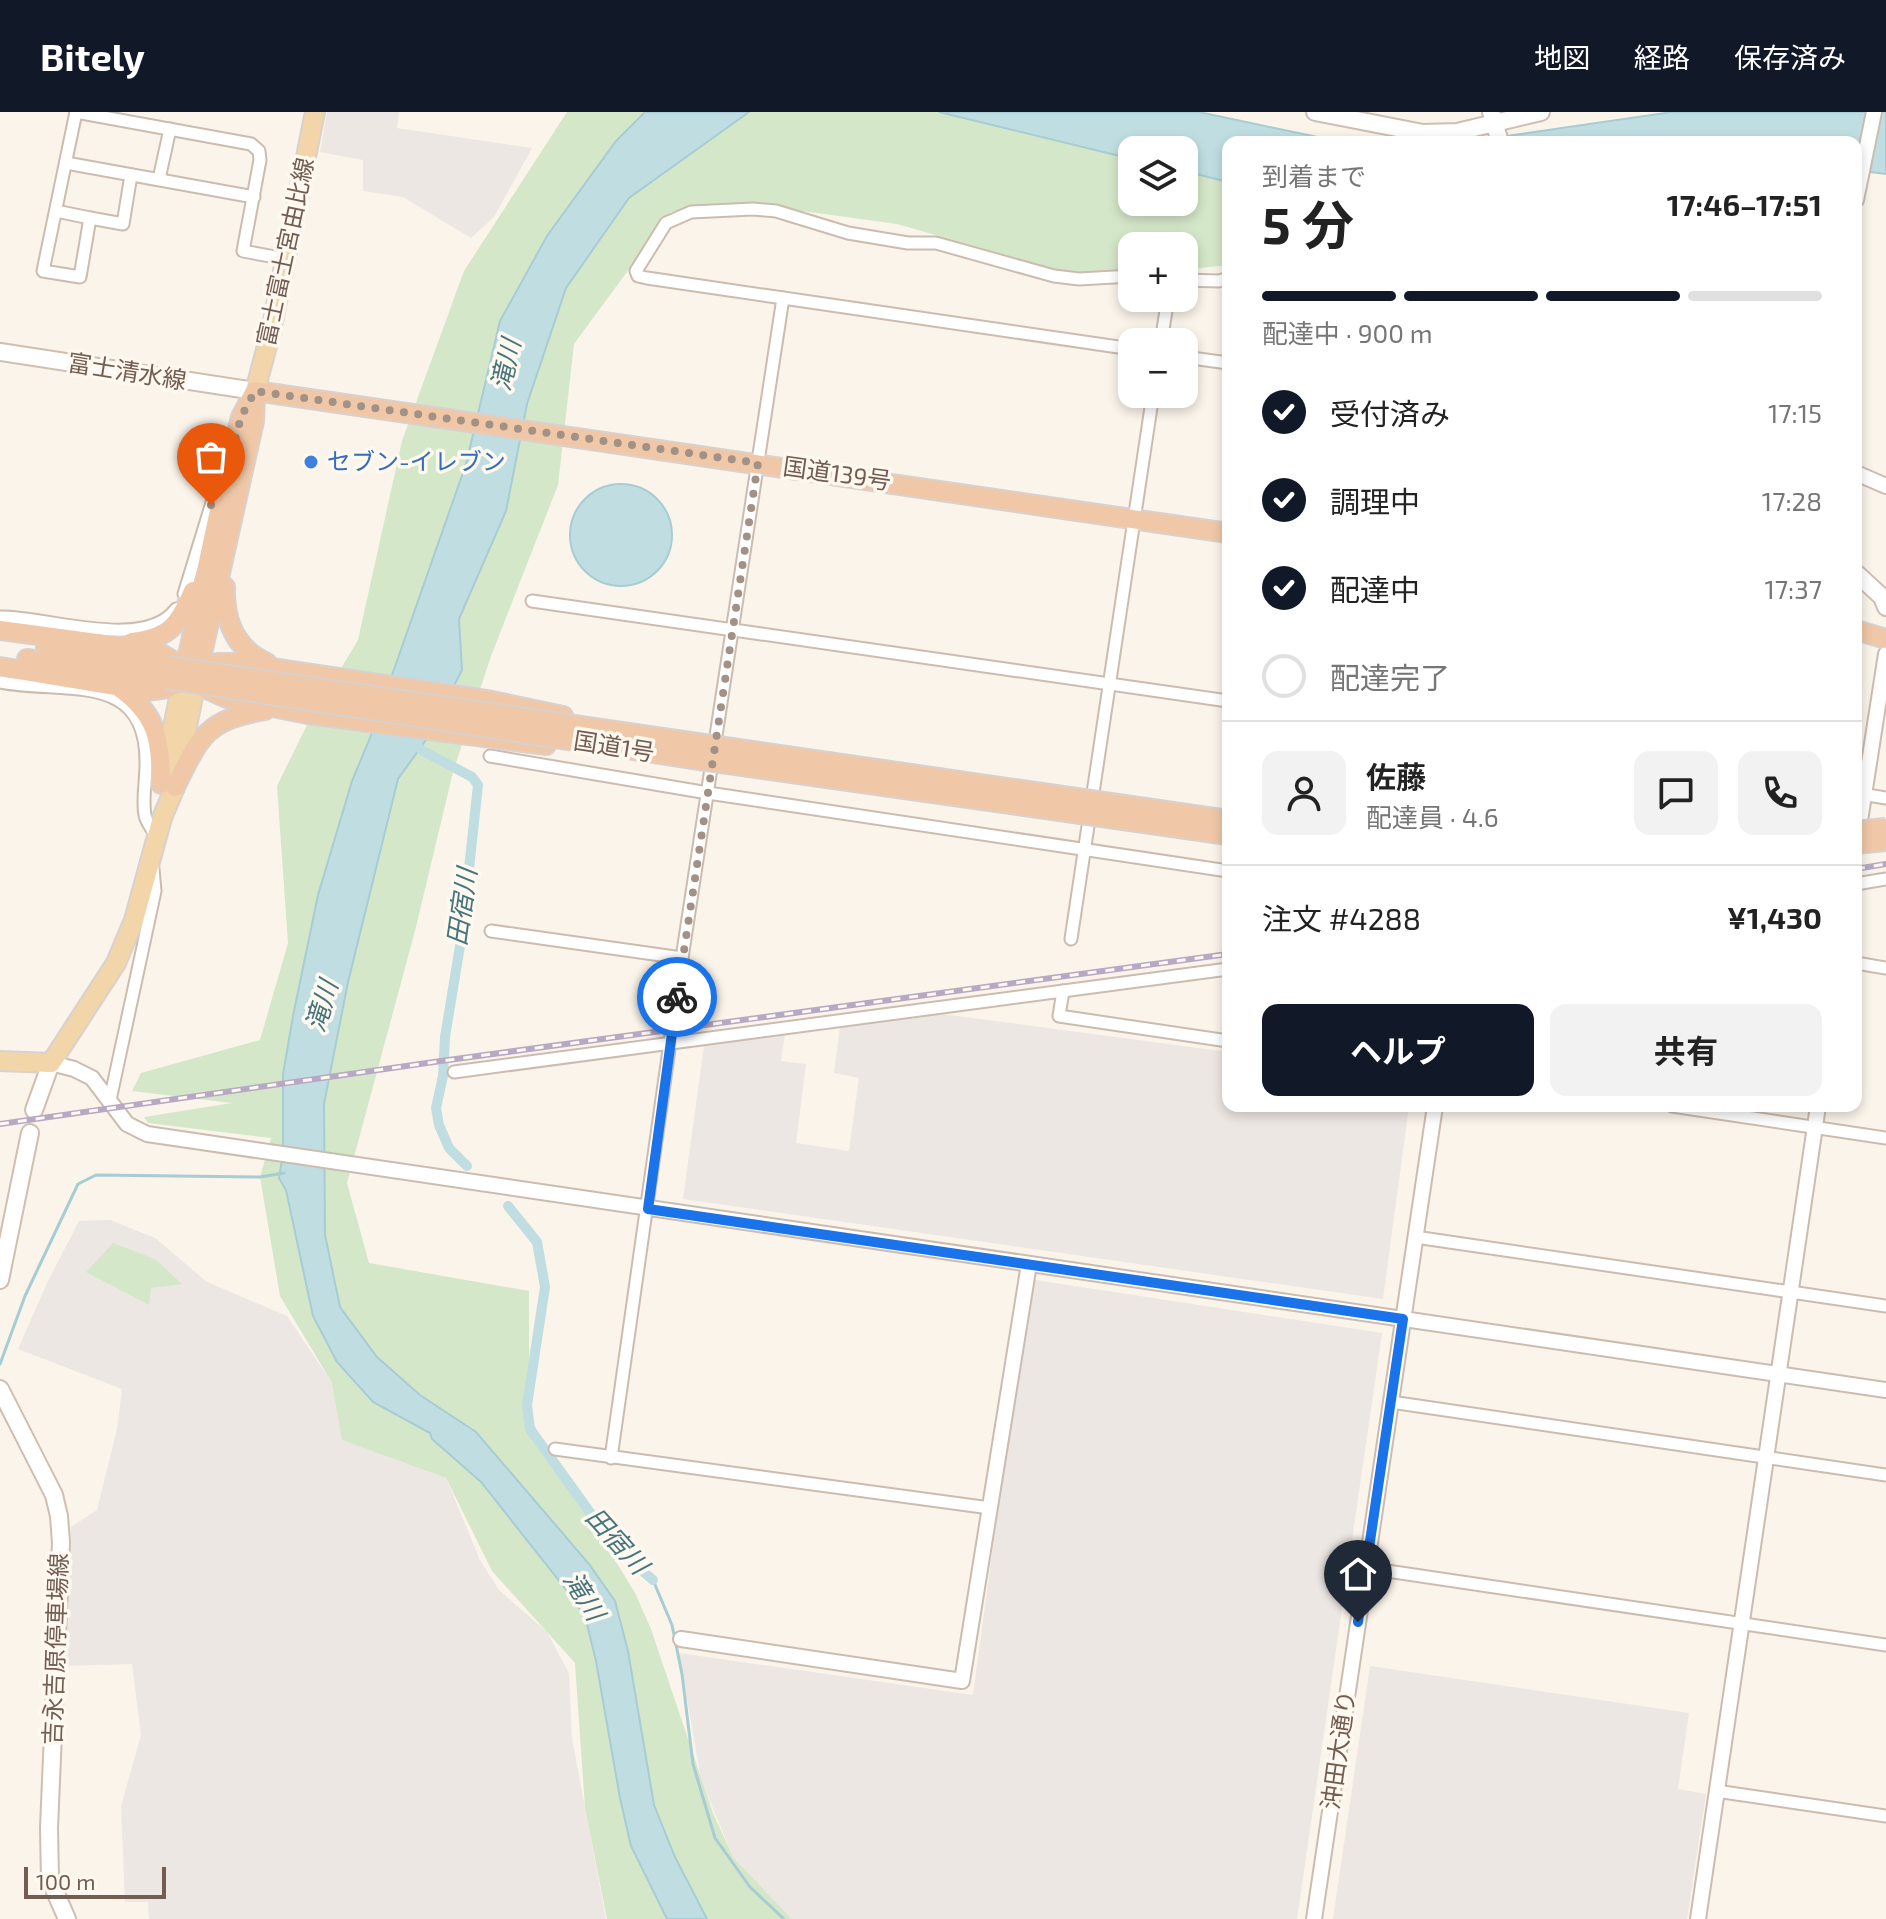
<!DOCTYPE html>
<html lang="ja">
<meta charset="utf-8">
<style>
body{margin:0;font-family:"Exo 2","Noto Sans JP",sans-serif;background:#f2f2f2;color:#222;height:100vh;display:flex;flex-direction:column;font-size:30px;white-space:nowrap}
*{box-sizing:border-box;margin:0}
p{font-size:26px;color:#767676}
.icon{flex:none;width:44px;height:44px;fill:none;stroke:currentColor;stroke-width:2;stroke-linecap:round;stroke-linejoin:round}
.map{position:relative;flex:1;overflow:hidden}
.side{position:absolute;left:1222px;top:24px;width:640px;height:976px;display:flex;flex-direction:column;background:#fff;border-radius:16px;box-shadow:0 4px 12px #0003}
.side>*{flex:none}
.buttons{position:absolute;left:1118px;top:24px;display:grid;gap:16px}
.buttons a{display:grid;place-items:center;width:80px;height:80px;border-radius:16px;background:#fff;box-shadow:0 4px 12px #0003;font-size:40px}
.scale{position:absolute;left:24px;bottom:20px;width:142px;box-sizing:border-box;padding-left:8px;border:4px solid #735c50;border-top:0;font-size:22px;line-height:28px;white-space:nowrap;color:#735c50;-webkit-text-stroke:6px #fdf8f0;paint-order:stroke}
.pin{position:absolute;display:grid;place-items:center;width:68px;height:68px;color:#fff;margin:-82px -34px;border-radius:50% 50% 50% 0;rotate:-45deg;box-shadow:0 0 8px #0007}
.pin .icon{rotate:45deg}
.courier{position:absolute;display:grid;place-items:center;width:80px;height:80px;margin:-40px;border:6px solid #1a73e8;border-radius:50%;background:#fff;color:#222;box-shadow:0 2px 10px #0007}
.headline em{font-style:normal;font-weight:700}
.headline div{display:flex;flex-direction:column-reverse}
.headline{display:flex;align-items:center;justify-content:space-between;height:136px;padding:0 40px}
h1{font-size:52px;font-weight:700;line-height:60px}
.bar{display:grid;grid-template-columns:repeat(4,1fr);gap:12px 8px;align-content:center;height:96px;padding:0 40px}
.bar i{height:10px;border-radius:6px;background:#e0e0e0}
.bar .on{background:#111827}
.bar p{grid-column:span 4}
.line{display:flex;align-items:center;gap:20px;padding:0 40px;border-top:2px solid #e0e0e0}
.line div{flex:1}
.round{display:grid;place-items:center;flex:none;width:84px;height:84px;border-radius:16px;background:#f2f2f2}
ol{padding:0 40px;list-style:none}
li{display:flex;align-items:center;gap:24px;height:88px}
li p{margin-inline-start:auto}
li .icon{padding:8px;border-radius:50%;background:#111827;color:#fff;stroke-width:4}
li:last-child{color:#767676}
li i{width:44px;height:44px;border:4px solid #e0e0e0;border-radius:50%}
.primary-button{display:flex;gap:16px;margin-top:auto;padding:16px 40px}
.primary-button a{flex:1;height:92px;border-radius:16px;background:#111827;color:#fff;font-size:32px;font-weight:700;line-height:92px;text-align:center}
.primary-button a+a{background:#f2f2f2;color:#222}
header{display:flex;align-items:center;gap:48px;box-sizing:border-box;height:112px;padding:0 40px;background:#111827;color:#fff}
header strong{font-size:38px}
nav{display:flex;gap:44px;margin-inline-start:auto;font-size:28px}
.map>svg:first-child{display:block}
</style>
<header>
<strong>Bitely</strong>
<nav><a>地図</a><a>経路</a><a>保存済み</a></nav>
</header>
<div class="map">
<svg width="1886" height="1807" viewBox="0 0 1886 1807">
<rect width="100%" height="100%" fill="#faf4ea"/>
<g fill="#ece7e2">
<polygon points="327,0 399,0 397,16 532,36 494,105 471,126 403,85 363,79 363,48 320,40"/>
<polygon points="942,902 1228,940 1228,994 1409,994 1383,1187 683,1087 704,934 785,921 781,949 806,952 796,1031 849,1039 859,966 834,961 840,915"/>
<polygon points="110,1108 155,1126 207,1170 287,1204 332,1271 349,1330 446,1366 480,1448 499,1478 547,1520 569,1561 572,1627 606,1807 149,1807 148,1790 125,1790 121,1694 141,1623 132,1552 67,1554 71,1415 97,1398 117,1317 122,1277 18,1237 48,1169 79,1109"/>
<polygon points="1029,1167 1382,1221 1297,1807 792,1807 733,1745 701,1667 679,1541 973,1583"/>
<polygon points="1370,1554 1689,1601 1678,1677 1706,1682 1687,1807 1333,1807"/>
</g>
<g fill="#d5e7c9">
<polygon points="567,0 939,0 1132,47 1132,90 1184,90 1184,59 1228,70 1228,153 1184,158 1184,134 1132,134 1132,160 1076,163 897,112 752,92 671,100 574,232 558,373 491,544 453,660 416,815 347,1071 369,1151 529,1179 529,1305 635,1481 651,1517 713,1701 733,1745 792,1807 607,1807 585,1696 575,1551 492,1459 446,1366 342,1328 332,1271 280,1184 260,1065 271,1026 148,1011 144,1005 232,991 132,979 141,961 260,928 288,831 277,674 305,617 358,528 402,329 464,159"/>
<polygon points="113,1131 155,1147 182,1172 151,1176 149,1193 86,1160"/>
</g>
<g fill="#c0dee2" stroke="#a7ccd3" stroke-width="2">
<polygon points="645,0 749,0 629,86 566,176 527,292 506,399 459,507 462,558 426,628 398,667 348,870 324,992 325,1123 340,1195 377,1245 420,1283 476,1320 589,1452 615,1489 628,1539 654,1693 675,1745 707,1807 667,1807 631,1734 620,1686 596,1549 586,1508 575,1489 481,1370 432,1327 430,1321 373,1290 337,1250 313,1204 286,1078 279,1066 283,1042 283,962 293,904 318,783 352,669 370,626 466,352 500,209 547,124 616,29"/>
<polygon points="939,0 1199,0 1341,30 1228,30 1228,70 1184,59 1184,38 1132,38 1132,47"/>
<polygon points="1672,0 1886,0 1886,62 1856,58 1856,30 1466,30"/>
<circle cx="621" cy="423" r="51"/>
</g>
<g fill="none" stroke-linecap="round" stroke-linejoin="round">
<g stroke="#a7ccd3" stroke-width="3">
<polyline points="0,1252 25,1184 78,1072 96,1063 260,1065 284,1061"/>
<polyline points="653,1468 672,1513 682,1562 693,1652 715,1726 750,1775 784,1807"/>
</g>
<g stroke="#c0dee2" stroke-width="10">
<polyline points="412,630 423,639 472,665 478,673 462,822 445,925 443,964 436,996 439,1013 449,1036 467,1054"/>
<polyline points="508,1094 537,1130 545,1175 527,1293 530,1317 599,1413 618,1432 633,1451 653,1468"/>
</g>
<defs>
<g id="minor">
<polyline points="76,0 251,32 259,39 260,48 243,139 286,147"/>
<polyline points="66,51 254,85"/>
<polyline points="159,67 170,17"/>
<polyline points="56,99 90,106 80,165 43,159 76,0"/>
<polyline points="90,106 123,112 131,63"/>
<polyline points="1184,168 1219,169 1228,166"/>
<polyline points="783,186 647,166 638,164 636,159 666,111 691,100 753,97 776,99 848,121 908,131 936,131 1054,164 1079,167 1132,164"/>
<polyline points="1161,230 1168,186"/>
<polyline points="1184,245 1228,251"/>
<polyline points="184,482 214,384"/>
<polyline points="532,489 1228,589"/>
<path d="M 0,505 C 46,504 144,540 176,497"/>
<path d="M 0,570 C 65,583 148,557 146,653 C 146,669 142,688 145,703 C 146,710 153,718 156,724"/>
<polyline points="490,644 708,681 1228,759"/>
<polyline points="1856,681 1886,686"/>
<polyline points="1856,772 1886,767"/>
<polyline points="491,819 682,846"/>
<polyline points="1071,827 1153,282"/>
<polyline points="1856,851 1886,856"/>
<polyline points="1063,879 1059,904 1228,929"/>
<polyline points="454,960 1228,857"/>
<polyline points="110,988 155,779 153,757"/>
<polyline points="1672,994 1886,1026"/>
<polyline points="1415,1125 1886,1194"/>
<polyline points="1391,1290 1886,1363"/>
<polyline points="555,1337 990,1396"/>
<polyline points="611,1346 682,846 783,186 1132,237"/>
<polyline points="1367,1456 1886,1533"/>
<polyline points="1716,1679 1886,1704"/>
</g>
<g id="tertiary">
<polyline points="1856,88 1874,0"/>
<polyline points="1856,361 1886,374"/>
<polyline points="1857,728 1886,542"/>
<polyline points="51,951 74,957 92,966 127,1012 147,1022 1886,1278"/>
<polyline points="681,1527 962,1569 1029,1152"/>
<polyline points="1314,1807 1435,994"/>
<polyline points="1698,1807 1818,994"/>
</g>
<g id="secondary">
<polyline points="1315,0 1423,21 1457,20 1541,0"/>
<polyline points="1491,0 1500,30"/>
<polyline points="0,240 255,279"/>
<polyline points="1856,461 1882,485 1886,495"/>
<polyline points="34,998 51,951"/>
<polyline points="0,1168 30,1021"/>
<polyline points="0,1277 54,1383 59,1404 61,1431 49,1716 50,1768 67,1807"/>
</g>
<g id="primary">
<polyline points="255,279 271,219 315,0"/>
<polyline points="164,659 184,562"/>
<polyline points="0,949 51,951 116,851 134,808 162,706 175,675 197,564"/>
</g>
<g id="trunk">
<polyline points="255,279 1228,421"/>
<path d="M 225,475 C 224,509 235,537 267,551"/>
<polyline points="0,518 156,539 187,557"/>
<polyline points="1856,518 1886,527"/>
<path d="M 132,530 C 169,526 179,513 193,479"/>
<polyline points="46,536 168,554"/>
<polyline points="27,547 166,567"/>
<polyline points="0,555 146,579 168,576 189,567"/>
<polyline points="194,559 218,551 238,551 492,589 563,604"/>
<polyline points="184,562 229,352 241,305 255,279"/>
<polyline points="197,564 254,309 255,286"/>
<polyline points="202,575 227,586 308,602 546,633"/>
<path d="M 121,577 C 158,604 160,628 161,672"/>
<path d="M 175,675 C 200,624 206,608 265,598"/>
</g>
</defs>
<use href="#minor" stroke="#ccbcb0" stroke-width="15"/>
<use href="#tertiary" stroke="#ccbcb0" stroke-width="18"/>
<use href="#secondary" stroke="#d0beb1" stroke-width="20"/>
<use href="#primary" stroke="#d8d1ce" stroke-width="22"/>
<use href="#trunk" stroke="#d8d1ce" stroke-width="22"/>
<use href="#minor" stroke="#fff" stroke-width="11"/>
<use href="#tertiary" stroke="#fff" stroke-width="14"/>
<use href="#secondary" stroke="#fff" stroke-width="16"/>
<use href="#primary" stroke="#f2d6a9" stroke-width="18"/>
<use href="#trunk" stroke="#f0c8a8" stroke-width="18"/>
<defs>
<g id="rail">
<polyline points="1856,757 1886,752"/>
<polyline points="0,1012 441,949 1228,842"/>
</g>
</defs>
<use href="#rail" stroke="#b7a8c4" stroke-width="6"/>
<use href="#rail" stroke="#fdf8f0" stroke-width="3" stroke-dasharray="9" stroke-linecap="butt"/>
<defs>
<g id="trunk-bridge">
<polyline points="168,554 1228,708"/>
<polyline points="166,567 700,648 1228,723"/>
<polyline points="1856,719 1886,716"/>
<polyline points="1856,732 1886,729"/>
</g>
</defs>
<use href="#trunk-bridge" stroke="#d8d1ce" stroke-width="22" stroke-linecap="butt"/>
<use href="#trunk-bridge" stroke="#f0c8a8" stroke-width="18"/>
</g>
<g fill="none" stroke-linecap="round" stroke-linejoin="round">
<polyline stroke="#a29186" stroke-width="8" stroke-dasharray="0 14.4" points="211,393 218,370 229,352 241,305 255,279 758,351 677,885"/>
<polyline stroke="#1a73e8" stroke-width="10" points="677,885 648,1097 1403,1207 1358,1510"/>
</g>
<circle fill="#3f7fe0" stroke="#fdf8f0" stroke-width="3" cx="311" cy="350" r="8"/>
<g text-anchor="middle" stroke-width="7" stroke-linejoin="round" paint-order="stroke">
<g font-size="24" fill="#735c50" stroke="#fdf8f0">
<text transform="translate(286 140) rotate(-78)" y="8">富士富士宮由比線</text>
<text transform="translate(127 260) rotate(9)" y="8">富士清水線</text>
<text transform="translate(837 362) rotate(8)" y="8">国道139号</text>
<text transform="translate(614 635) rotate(9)" y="8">国道1号</text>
<text transform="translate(56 1537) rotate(-88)" y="8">吉永吉原停車場線</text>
<text transform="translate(1339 1638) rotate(-82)" y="8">沖田大通り</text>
</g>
<g font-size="24" fill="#366cbe" stroke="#fdf8f0" text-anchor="start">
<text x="327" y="358">セブン-イレブン</text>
</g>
<g font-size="26" font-style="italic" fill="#48747c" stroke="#fdf8f0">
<text transform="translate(506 253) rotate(-77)" y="9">滝川</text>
<text transform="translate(462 795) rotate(-82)" y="9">田宿川</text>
<text transform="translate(322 894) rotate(-73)" y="9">滝川</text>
<text transform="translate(617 1429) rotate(48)" y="9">田宿川</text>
<text transform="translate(584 1484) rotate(58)" y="9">滝川</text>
</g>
</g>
</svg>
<div class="buttons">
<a><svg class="icon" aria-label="layers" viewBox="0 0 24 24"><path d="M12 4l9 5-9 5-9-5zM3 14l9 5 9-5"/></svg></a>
<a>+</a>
<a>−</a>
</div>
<div class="scale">100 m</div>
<div class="pin" style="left:211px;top:393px;background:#ea580c"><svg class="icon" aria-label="bag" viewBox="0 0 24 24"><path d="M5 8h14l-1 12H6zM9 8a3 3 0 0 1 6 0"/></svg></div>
<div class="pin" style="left:1358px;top:1510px;background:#1f2937"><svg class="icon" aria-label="home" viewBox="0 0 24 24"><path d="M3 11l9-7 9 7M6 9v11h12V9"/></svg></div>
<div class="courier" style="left:677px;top:885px"><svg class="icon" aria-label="bike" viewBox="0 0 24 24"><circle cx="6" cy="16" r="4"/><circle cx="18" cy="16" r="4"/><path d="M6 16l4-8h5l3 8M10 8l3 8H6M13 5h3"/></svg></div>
<section class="side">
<div class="headline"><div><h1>5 分</h1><p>到着まで</p></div><em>17:46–17:51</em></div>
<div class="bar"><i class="on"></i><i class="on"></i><i class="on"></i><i></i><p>配達中 · 900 m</p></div>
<ol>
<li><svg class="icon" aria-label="check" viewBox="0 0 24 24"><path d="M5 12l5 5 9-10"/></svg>受付済み<p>17:15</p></li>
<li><svg class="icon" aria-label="check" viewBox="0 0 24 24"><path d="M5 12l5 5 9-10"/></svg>調理中<p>17:28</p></li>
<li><svg class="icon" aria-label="check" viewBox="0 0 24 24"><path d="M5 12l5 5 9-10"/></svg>配達中<p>17:37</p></li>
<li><i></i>配達完了</li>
</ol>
<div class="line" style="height:144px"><a class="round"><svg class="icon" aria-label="person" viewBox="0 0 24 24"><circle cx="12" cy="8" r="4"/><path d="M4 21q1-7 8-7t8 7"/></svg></a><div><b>佐藤</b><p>配達員 · 4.6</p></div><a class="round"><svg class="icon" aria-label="chat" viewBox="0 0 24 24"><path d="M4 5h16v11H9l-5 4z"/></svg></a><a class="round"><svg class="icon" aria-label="phone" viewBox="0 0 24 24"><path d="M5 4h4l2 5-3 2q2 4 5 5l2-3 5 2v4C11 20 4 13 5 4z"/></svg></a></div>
<div class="line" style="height:104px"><div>注文 #4288</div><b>¥1,430</b></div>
<div class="primary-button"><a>ヘルプ</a><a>共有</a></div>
</section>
</div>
